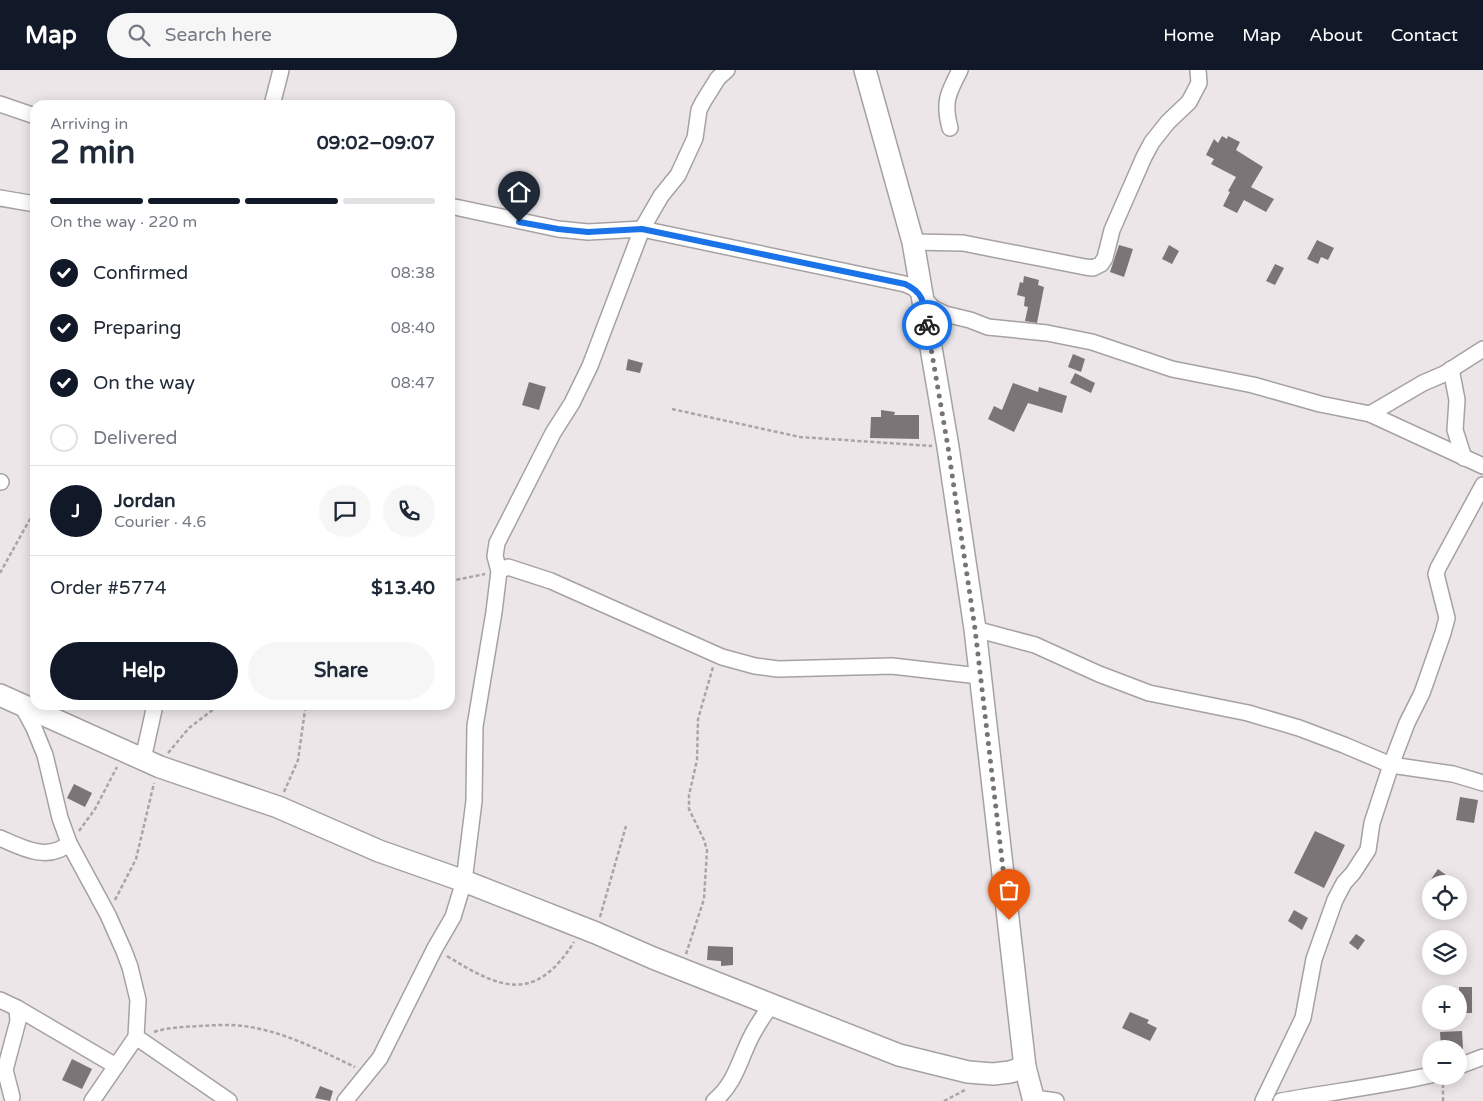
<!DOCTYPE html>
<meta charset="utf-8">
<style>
body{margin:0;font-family:"Varela Round",sans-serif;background:#f6f6f7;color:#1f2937;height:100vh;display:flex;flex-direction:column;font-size:19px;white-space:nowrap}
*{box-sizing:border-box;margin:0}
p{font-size:16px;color:#747a83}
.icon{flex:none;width:28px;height:28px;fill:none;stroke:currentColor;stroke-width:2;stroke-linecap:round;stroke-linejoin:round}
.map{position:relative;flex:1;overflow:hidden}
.sheet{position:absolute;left:30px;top:30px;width:425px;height:610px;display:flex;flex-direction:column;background:#fff;border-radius:15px;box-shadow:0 2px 12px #0003}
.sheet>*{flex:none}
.buttons{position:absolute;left:1422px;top:805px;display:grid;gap:10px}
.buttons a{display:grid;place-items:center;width:45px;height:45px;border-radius:50%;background:#fff;box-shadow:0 2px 12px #0003;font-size:25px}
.pin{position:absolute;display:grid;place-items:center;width:42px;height:42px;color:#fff;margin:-51px -21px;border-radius:50% 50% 50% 0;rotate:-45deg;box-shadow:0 0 5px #0007}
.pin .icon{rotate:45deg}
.courier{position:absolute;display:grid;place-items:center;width:50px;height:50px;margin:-25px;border:4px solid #1a73e8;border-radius:50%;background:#fff;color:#222;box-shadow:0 1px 6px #0007}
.headline em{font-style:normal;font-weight:700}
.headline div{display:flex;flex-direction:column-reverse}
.headline{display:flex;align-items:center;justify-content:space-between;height:85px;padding:0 20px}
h1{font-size:32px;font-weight:700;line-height:38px}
.bar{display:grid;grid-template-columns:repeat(4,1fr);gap:8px 5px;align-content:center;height:60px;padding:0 20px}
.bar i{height:6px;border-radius:4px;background:#e0e1e3}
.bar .current{background:#111827}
.bar p{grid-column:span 4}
.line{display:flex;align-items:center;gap:12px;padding:0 20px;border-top:1px solid #e0e1e3}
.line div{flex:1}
.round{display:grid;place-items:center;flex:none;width:52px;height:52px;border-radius:26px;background:#f6f6f7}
ol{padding:0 20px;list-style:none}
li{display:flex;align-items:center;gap:15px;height:55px}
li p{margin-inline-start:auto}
li .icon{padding:5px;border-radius:50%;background:#111827;color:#fff;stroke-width:4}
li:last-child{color:#747a83}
li i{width:28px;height:28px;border:2px solid #e0e1e3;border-radius:50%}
.primary-button{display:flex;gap:10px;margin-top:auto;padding:10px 20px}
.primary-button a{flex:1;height:58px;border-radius:30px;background:#111827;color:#fff;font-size:20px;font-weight:700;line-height:58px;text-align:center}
.primary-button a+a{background:#f6f6f7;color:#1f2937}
header{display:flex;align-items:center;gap:30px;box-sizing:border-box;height:70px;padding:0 25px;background:#111827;color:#fff}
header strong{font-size:24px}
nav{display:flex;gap:28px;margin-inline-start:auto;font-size:18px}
.search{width:350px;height:45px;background:#f6f6f7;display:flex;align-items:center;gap:12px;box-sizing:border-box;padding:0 18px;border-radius:28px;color:#747a83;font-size:19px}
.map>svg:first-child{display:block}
</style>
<header>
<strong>Map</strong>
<div class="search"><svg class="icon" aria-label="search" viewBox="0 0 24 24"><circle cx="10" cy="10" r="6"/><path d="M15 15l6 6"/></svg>Search here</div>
<nav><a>Home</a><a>Map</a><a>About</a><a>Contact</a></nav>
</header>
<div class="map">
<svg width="1483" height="1031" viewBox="0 0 1483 1031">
<rect width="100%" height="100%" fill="#ece6e8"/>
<g fill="#7b7577">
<polygon points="1222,66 1227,69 1228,66 1240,72 1236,80 1263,97 1251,117 1274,129 1266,142 1244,130 1237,143 1223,136 1230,122 1228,121 1236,107 1211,94 1214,89 1206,85 1214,69 1218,73"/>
<polygon points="1317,170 1334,178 1328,190 1321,187 1318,194 1307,189"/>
<polygon points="1119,175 1133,179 1124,207 1110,202"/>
<polygon points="1169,175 1179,181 1172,194 1162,189"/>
<polygon points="1275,194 1284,198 1275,215 1266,211"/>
<polygon points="1024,206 1039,210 1038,215 1044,217 1037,253 1025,251 1028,237 1024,236 1025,227 1017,225 1020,212 1023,213"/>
<polygon points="1073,284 1085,289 1081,302 1068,297"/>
<polygon points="628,289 643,293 640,303 626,300"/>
<polygon points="1075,303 1095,313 1091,323 1070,313"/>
<polygon points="529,312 546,317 539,340 522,335"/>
<polygon points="1013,313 1038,322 1039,317 1067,326 1062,343 1028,333 1014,362 988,349 994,336 1002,340"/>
<polygon points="881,340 895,342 894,345 919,345 919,369 870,368 871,347 881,347"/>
<polygon points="74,714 92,723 85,737 67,728"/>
<polygon points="1460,727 1478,730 1474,753 1456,750"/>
<polygon points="1315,761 1345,775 1324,818 1294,803"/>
<polygon points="1438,799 1446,805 1440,814 1428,814"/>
<polygon points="1294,840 1308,848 1302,860 1288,851"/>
<polygon points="1356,864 1365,870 1358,880 1349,873"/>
<polygon points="708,876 733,877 733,895 721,896 721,891 707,890"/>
<rect x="1459" y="917" width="13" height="26"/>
<polygon points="1130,942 1149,950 1147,953 1157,958 1150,971 1122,958"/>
<polygon points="1462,961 1463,979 1441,979 1440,962"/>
<polygon points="72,989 92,999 82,1019 62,1010"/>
<polygon points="320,1016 333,1021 330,1031 315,1028"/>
</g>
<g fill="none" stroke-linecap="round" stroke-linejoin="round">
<defs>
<g id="street">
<polyline points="0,34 35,46"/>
<polyline points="272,35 281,0"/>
<path d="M 950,58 C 943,32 948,23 960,0"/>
<polyline points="0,128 35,134"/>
<polyline points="450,136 558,159 588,162 642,159 905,214 914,218 933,238 945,244 970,250 988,257 1047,263 1092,272 1172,299 1253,315 1320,334 1370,344 1483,396"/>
<polyline points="913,172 963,173 1085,197 1093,198 1101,194 1105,188 1112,160 1144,87 1152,72 1168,52 1189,32 1199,13 1198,0"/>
<polyline points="1451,299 1457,330 1455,360 1464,388"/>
<polyline points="1370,344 1423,313 1444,304 1483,279"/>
<polyline points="0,412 1,412"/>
<polyline points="499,501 508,497 551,511 722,587 755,596 778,599 892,596 979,606"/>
<polyline points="975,559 1035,575 1099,604 1149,623 1248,643 1299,658 1344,675 1391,695 1453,704 1483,713"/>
<polyline points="21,634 34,658 45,685 60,748 69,773 108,845 124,881 130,897 138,930 136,967 92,1031"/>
<polyline points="143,689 155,635"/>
<path d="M 0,768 C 22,778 49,792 69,773"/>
<polyline points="0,930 17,938 116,996"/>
<polyline points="136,967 229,1031"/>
<polyline points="1459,996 1483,987"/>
<polyline points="12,1027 5,1000 18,951 17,938"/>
<polyline points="1034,1028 1056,1031"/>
<polyline points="345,1031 380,988 435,878 453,847 464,811 474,731 475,656 494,542 499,501 495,486 497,473 553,363 572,333 590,296 642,159 661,126 678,105 695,68 699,40 703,32 718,8 727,0"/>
<path d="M 714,1031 C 735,1014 739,991 751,967 C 757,955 765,944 772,933"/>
<polyline points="1263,1031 1303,948 1314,889 1335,830 1344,813 1353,803 1368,780 1372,753 1391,695 1407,653 1422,623 1443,563 1447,548 1436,504 1438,498 1483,415"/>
<path d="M 1281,1031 C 1331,1022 1382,1016 1431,1005"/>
</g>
<g id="secondary">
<polyline points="865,0 913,172 948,377 975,559 1025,997 1034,1031"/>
<polyline points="0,625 160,697 278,737 379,781 464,811 596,863 653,888 899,985 968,1002 993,1004 1010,1002 1025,997"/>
</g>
</defs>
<use href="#street" stroke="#a6a1a3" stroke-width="18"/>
<use href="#secondary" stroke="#a6a1a3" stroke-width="24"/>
<g stroke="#a9a5a6" stroke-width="2.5" stroke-dasharray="4 2.5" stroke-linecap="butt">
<polyline points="672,339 800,367 932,376"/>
<polyline points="0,503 35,440"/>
<polyline points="450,511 485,504"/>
<polyline points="168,683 189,658 219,635"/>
<polyline points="284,722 298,690 305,640"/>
<polyline points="79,761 95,739 117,697"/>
<polyline points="115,830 136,789 154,713"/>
<polyline points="600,847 626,756"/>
<polyline points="686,884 704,829 707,780 704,770 689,739 689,725 697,690 698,649 713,597"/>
<path d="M 447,886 C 500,919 535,934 574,872"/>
<path d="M 154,962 C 169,957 184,957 200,956 C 216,955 234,954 250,957 C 287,963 321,981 355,997"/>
<polyline points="944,1031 967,1019"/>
<polyline points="1443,1031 1443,1013"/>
</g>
<use href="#street" stroke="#fff" stroke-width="15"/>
<use href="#secondary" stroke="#fff" stroke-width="21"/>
</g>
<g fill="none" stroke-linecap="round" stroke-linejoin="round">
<polyline stroke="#777475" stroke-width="5" stroke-dasharray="0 9" points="927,255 948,377 975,559 1009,850"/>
<path stroke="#1a73e8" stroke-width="6" d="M 519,152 L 558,159 L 588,162 L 642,159 L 905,214 C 925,223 924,235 927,255"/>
</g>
</svg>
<div class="buttons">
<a><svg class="icon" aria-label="locate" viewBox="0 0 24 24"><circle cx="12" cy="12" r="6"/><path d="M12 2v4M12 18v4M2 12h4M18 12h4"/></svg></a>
<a><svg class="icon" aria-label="layers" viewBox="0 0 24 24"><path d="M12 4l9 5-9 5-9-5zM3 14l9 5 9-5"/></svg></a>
<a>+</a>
<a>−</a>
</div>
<div class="pin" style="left:1009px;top:850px;background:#ea580c"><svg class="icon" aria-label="bag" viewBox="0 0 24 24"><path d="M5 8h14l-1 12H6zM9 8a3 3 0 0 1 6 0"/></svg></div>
<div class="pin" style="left:519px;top:152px;background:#1f2937"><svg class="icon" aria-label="home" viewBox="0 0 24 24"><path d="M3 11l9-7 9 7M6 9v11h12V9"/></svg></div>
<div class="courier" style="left:927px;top:255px"><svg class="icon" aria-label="bike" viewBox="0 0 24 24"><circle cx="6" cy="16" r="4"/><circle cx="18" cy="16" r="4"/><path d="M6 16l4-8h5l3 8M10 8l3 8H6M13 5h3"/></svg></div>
<section class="sheet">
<div class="headline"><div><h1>2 min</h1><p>Arriving in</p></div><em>09:02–09:07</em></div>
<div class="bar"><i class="current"></i><i class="current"></i><i class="current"></i><i></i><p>On the way · 220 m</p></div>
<ol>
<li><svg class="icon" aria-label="check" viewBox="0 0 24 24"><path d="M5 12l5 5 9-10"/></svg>Confirmed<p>08:38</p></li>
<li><svg class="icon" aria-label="check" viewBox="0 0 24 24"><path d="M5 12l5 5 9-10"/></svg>Preparing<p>08:40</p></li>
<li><svg class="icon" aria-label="check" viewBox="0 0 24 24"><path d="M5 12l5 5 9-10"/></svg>On the way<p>08:47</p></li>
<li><i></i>Delivered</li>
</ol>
<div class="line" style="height:90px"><b class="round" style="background:#111827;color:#fff">J</b><div><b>Jordan</b><p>Courier · 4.6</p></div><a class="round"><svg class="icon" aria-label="chat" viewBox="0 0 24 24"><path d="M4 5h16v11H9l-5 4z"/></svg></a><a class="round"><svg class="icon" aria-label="phone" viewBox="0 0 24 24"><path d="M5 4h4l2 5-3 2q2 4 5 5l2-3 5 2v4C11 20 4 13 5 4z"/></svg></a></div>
<div class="line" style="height:65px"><div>Order #5774</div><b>$13.40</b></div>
<div class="primary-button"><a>Help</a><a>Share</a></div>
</section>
</div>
